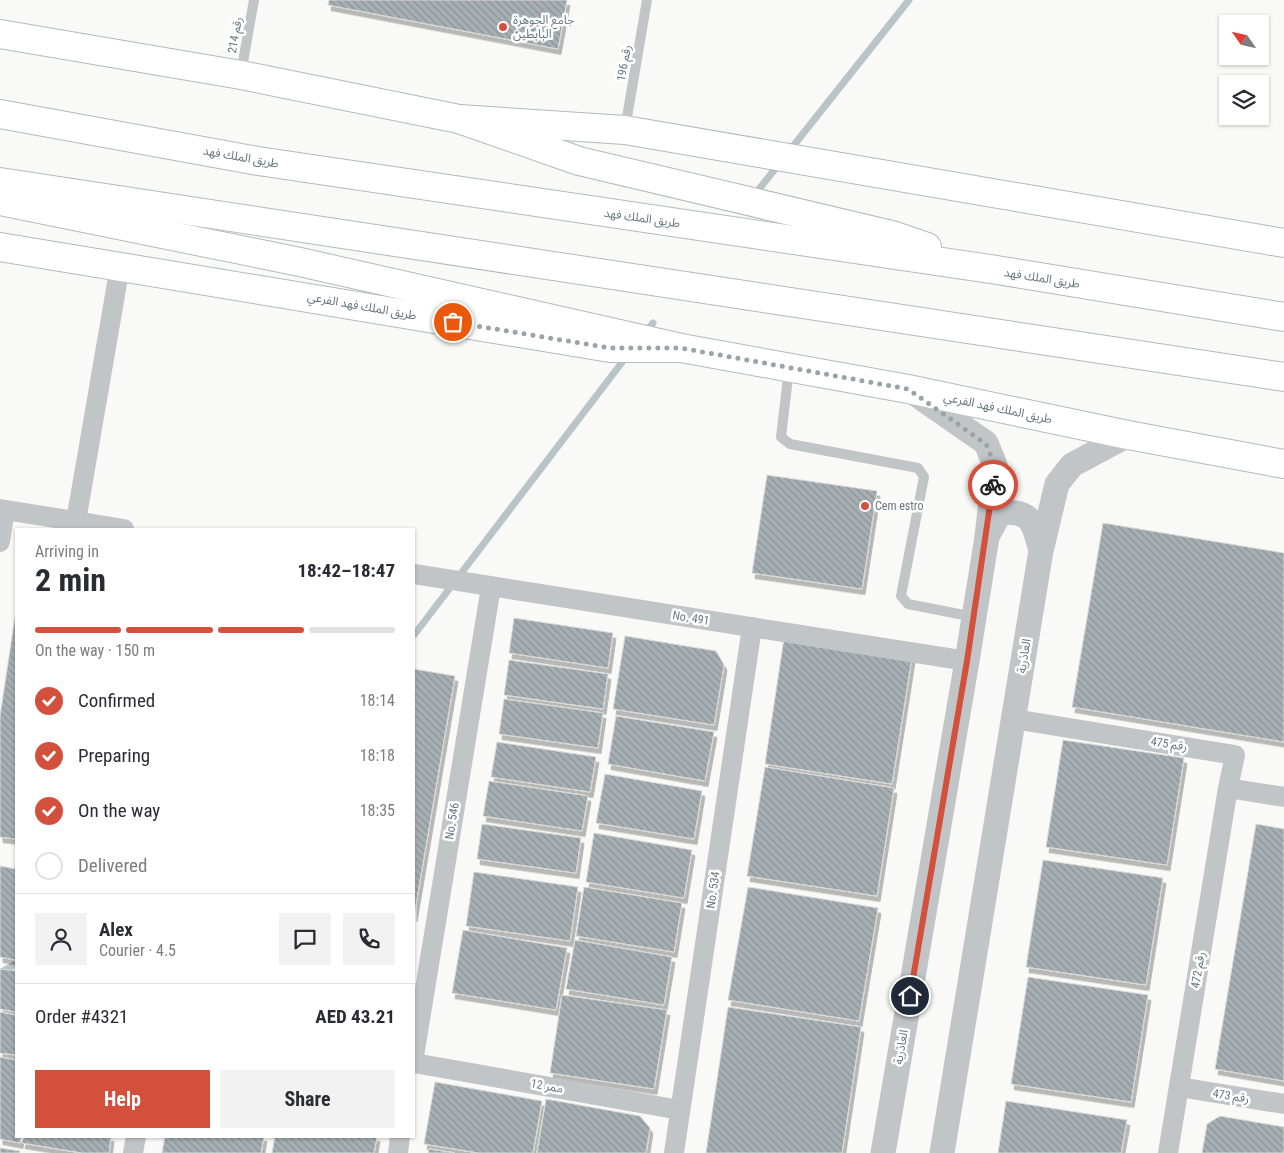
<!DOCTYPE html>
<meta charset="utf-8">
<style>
body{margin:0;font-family:"Roboto Condensed","Noto Sans Arabic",sans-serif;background:#f2f2f3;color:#2b2b33;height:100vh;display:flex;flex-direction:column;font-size:19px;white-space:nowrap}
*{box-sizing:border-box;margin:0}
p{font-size:16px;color:#7c7c81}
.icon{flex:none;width:28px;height:28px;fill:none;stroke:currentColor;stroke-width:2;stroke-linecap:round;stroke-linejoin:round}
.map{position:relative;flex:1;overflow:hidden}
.panel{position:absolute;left:15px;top:528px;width:400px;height:610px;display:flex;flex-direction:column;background:#fff;border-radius:0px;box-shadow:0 1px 4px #0004}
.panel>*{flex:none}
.needle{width:32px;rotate:304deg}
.controls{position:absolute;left:1219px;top:15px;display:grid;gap:10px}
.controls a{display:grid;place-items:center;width:50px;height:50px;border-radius:0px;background:#fff;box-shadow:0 1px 4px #0004;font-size:25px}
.pin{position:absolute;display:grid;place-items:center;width:42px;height:42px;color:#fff;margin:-21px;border:2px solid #fff;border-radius:50%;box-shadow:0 1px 5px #0007}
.courier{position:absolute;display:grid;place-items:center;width:50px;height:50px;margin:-25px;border:4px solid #d3503d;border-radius:50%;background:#fff;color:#222;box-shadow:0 1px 6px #0007}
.headline em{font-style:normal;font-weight:700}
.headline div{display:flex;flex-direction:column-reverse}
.headline{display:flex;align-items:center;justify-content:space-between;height:85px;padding:0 20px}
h1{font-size:32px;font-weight:700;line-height:38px}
.bar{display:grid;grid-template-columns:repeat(4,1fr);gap:8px 5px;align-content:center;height:60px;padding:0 20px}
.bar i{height:6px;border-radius:4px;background:#e1e1e2}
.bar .on{background:#d3503d}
.bar p{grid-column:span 4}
.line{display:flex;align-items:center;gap:12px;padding:0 20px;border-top:1px solid #e1e1e2}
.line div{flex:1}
.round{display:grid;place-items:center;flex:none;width:52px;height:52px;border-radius:0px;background:#f2f2f3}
ol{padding:0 20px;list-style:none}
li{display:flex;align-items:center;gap:15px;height:55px}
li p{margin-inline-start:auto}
li .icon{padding:5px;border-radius:50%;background:#d3503d;color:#fff;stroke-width:4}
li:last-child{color:#7c7c81}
li i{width:28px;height:28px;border:2px solid #e1e1e2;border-radius:50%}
.button{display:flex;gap:10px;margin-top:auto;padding:10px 20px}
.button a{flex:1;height:58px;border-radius:0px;background:#d3503d;color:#fff;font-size:20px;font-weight:700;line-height:58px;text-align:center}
.button a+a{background:#f2f2f3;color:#2b2b33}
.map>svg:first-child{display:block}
</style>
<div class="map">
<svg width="1284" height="1153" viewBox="0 0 1284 1153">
<defs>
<pattern id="building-back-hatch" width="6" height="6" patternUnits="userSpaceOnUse" patternTransform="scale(1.25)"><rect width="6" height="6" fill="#a6afb3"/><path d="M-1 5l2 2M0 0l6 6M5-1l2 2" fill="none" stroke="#8b9397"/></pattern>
<filter id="shadow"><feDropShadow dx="3" dy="5.5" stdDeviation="0" flood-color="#0004"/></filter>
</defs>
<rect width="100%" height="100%" fill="#f9f9f7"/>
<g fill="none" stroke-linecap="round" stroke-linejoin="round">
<g stroke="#b8c4c7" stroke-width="7">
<polyline points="794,145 909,0"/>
<polyline points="756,193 775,169"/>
<polyline points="645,333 653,323"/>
<polyline points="414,635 623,361"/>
<polyline points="0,973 16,964"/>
</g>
</g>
<g fill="url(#building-back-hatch)" stroke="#dbdbd9" filter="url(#shadow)">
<polygon points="329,0 567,0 558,49 328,5"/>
<polygon points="767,475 877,491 862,589 752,573"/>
<polygon points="1103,523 1284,553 1284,742 1072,707"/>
<polygon points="16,610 16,839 0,837 0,716"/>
<polygon points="514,618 613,633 608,668 509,653"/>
<polygon points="625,636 716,651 724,665 714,725 613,709"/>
<polygon points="784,638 912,657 892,784 765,764"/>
<polygon points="509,660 608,674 603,709 504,695"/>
<polygon points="414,669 455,676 414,916"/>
<polygon points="504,699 603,713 598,748 499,734"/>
<polygon points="616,716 714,732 705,781 608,764"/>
<polygon points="1063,740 1184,758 1167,865 1046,847"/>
<polygon points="497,742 596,757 590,792 491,777"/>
<polygon points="765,767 894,788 877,896 747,876"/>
<polygon points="605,774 702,791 694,839 596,823"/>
<polygon points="489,781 588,796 582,831 483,816"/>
<polygon points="482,824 581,838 576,873 477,859"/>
<polygon points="1256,824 1284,829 1284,1081 1215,1069"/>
<polygon points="594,833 692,850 684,898 586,882"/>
<polygon points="1043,860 1163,878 1146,985 1026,967"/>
<polygon points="0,866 16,869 16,960 0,957"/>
<polygon points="474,872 578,887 570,941 466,926"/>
<polygon points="584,887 682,903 674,952 576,936"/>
<polygon points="748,887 878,908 859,1021 728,1000"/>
<polygon points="463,930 567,948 556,1010 452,993"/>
<polygon points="575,940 672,957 664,1005 566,989"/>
<polygon points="0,969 16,971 16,1012 0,1009"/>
<polygon points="1028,977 1148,995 1131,1102 1011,1084"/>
<polygon points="562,995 667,1010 654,1089 550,1073"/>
<polygon points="728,1007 861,1027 842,1153 706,1153"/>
<polygon points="0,1012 16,1015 16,1055 0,1053"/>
<polygon points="0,1057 16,1060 16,1136 21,1136 20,1143 0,1139"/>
<polygon points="435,1082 542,1101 533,1153 479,1153 424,1144"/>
<polygon points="546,1099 640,1116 650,1128 646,1153 537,1153"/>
<polygon points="1006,1101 1127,1120 1121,1153 998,1153"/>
<polygon points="1220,1116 1284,1127 1284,1153 1202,1153 1207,1124"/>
<polygon points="24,1136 111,1136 109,1153 82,1153 22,1143"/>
<polygon points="165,1136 264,1136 261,1153 162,1153"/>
<polygon points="275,1136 377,1136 374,1153 272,1153"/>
<polygon points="0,1148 20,1151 19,1153 0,1153"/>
<polygon points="429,1149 455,1153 428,1153"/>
</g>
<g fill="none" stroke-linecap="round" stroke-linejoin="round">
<defs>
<g id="secondary">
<polyline points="0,34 241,75 459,119 625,130 1284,243"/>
<polyline points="0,247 610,348 681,348 908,389 1128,435 1284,464"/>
</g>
<g id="motorway">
<polyline points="0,114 258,161 997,270 1284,317"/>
<polyline points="459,119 579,161 892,235 927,247"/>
<polyline points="0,182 1284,377"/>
<polyline points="0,201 300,262 681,348"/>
</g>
</defs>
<use href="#secondary" stroke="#b3b9bd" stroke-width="30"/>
<use href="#motorway" stroke="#b4b9bb" stroke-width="30"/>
<g stroke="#c1c5c8" stroke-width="10">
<polyline points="241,73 254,0"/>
<polyline points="625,129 647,0"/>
<polyline points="789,369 781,437 790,444 918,468 924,477 901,596 908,604 974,617"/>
</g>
<g stroke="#c1c5c8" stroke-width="20">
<polyline points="0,509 124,529"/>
<polyline points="76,521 120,266"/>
<polyline points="0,542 5,510"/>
<polyline points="414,574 967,661"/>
<polyline points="1014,719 1235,755 1228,788 1284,797"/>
<polyline points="414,1056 491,587"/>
<polyline points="414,1063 680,1110"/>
<polyline points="1179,1087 1284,1104"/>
<polyline points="133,1153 136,1136"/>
<polyline points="398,1153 400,1136"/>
<polyline points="674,1153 752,627"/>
<polyline points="1168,1153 1228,788"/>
</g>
<g stroke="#c1c5c8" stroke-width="25">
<path d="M 987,536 L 1000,513 C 1032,509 1034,524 1041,551"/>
<polyline points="883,1153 967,661 987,537 995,465 986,443 910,390"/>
<polyline points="942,1153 1041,551 1057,484 1072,465 1128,435"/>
</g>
<use href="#secondary" stroke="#fff" stroke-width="28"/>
<use href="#motorway" stroke="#fff" stroke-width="28"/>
</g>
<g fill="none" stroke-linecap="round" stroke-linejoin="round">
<polyline stroke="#99a4a9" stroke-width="5" stroke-dasharray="0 9" points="453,322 610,348 681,348 908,389 986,444 995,465 993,485"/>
<polyline stroke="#d3503d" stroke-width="6" points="910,996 967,661 993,485"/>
</g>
<g fill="#d3503d" stroke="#fff" stroke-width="2">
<circle cx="503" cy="27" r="5"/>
<circle cx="865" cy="506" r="5"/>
</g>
<g text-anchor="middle" stroke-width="5" stroke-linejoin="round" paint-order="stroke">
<g font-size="12" fill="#66777f" stroke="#fff" text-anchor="start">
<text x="513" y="24">جامع الجوهرة<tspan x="513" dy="14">البابطين</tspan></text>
<text x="875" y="510">Cem estro</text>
</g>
<g font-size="12" fill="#66777f" stroke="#fff">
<text transform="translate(235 35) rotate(-80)" y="4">رقم 214</text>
<text transform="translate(624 63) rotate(-80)" y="4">رقم 196</text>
<text transform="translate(241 157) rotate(10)" y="4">طريق الملك فهد</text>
<text transform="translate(642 218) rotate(8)" y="4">طريق الملك فهد</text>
<text transform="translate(1042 278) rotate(9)" y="4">طريق الملك فهد</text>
<text transform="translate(362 306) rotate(10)" y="4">طريق الملك فهد الفرعي</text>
<text transform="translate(998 408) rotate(12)" y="4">طريق الملك فهد الفرعي</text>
<text transform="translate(691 618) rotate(9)" y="4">No. 491</text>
<text transform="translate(1024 656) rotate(-81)" y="4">العاذرية</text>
<text transform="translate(1169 744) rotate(9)" y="4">رقم 475</text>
<text transform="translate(452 821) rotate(-81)" y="4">No. 546</text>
<text transform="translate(713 890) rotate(-82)" y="4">No. 534</text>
<text transform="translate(1198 970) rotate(-81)" y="4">رقم 472</text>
<text transform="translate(901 1047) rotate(-80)" y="4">العاذرية</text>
<text transform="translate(547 1086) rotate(10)" y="4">ممر 12</text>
<text transform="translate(1231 1096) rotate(9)" y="4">رقم 473</text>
</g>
</g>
</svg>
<div class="controls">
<a><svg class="needle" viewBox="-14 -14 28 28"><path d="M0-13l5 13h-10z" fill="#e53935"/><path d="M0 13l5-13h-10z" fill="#7c7c81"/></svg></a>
<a><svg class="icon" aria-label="layers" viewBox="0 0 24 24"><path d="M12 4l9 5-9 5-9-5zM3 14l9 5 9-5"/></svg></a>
</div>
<div class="pin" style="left:453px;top:322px;background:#ea580c"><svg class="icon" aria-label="bag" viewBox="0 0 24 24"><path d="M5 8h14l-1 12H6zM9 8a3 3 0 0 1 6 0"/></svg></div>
<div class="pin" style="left:910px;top:996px;background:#1f2937"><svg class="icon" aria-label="home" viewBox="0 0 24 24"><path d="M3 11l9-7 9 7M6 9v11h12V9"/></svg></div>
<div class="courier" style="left:993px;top:485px"><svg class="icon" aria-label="bike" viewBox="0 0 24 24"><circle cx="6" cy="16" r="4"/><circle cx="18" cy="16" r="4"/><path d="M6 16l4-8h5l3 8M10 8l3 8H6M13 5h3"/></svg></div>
<section class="panel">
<div class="headline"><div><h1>2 min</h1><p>Arriving in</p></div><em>18:42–18:47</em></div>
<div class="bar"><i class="on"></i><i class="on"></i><i class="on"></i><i></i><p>On the way · 150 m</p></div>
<ol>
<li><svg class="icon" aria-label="check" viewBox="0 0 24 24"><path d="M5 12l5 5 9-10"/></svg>Confirmed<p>18:14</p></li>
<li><svg class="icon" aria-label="check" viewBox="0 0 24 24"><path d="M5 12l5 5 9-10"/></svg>Preparing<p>18:18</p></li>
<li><svg class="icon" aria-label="check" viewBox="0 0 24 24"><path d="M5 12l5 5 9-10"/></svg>On the way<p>18:35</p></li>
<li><i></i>Delivered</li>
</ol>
<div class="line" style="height:90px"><a class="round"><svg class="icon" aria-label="person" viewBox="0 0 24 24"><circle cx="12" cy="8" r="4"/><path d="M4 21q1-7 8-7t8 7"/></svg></a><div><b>Alex</b><p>Courier · 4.5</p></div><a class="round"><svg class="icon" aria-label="chat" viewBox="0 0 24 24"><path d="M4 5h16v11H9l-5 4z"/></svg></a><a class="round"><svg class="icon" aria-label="phone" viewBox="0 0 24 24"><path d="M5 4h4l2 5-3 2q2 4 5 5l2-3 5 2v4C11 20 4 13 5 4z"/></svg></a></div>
<div class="line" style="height:65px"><div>Order #4321</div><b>AED 43.21</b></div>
<div class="button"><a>Help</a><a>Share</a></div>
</section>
</div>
